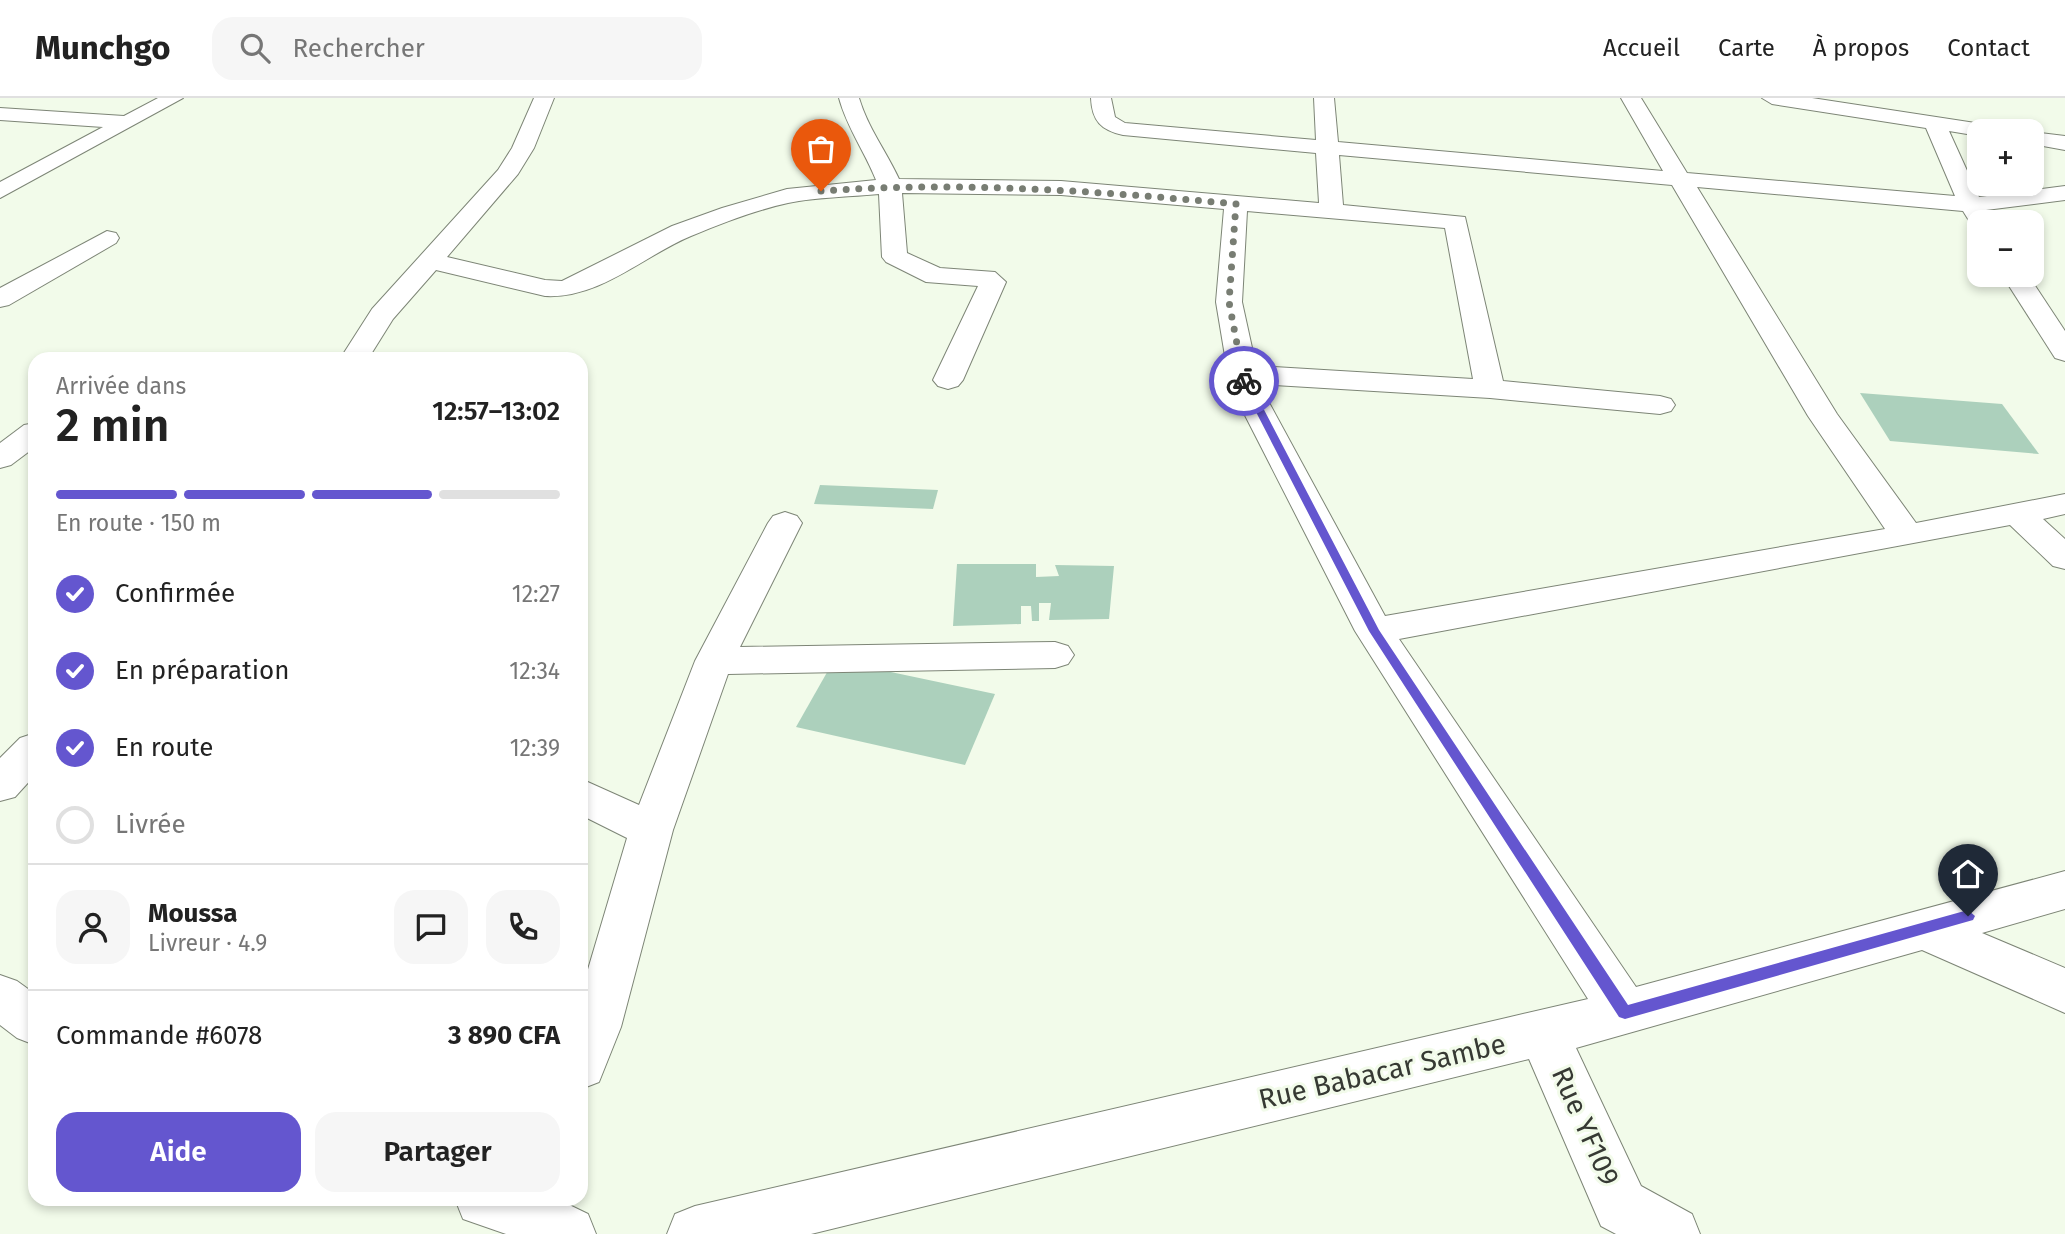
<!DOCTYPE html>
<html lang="fr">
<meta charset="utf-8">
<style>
body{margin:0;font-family:"Fira Sans",sans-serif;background:#f6f6f6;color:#222;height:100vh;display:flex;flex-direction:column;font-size:26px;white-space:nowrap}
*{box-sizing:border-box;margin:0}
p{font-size:23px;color:#767676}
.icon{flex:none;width:38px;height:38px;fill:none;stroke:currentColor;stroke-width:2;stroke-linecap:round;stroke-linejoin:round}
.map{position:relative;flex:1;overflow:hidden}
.details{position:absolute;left:28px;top:254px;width:560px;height:854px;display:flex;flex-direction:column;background:#fff;border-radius:21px;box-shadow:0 4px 10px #0003}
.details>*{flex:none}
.fabs{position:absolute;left:1967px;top:21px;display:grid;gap:14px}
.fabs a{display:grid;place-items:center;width:77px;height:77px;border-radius:14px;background:#fff;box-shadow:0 4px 10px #0003;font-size:35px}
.pin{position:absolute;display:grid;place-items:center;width:60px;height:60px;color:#fff;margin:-72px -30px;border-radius:50% 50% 50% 0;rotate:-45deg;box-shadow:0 0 7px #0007}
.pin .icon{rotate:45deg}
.courier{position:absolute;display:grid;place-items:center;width:70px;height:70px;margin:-35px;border:5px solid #6456cf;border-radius:50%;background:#fff;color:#222;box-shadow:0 2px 9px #0007}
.head em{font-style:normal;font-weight:600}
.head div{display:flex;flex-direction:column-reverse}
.head{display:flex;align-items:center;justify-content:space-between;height:119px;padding:0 28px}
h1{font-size:46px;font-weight:600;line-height:52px}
.bar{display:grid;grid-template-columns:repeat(4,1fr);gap:10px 7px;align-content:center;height:84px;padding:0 28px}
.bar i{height:9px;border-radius:5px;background:#e0e0e0}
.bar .current{background:#6456cf}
.bar p{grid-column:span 4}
.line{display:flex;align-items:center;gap:18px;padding:0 28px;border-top:2px solid #e0e0e0}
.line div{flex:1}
.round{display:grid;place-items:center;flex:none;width:74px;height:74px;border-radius:21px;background:#f6f6f6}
ol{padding:0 28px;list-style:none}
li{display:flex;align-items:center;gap:21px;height:77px}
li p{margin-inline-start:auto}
li .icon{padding:7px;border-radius:50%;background:#6456cf;color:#fff;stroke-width:4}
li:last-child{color:#767676}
li i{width:38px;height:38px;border:4px solid #e0e0e0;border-radius:50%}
.primary-button{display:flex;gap:14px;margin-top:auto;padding:14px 28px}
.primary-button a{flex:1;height:80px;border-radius:21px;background:#6456cf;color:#fff;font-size:28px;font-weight:600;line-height:80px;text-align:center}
.primary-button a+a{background:#f6f6f6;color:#222}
header{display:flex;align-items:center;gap:42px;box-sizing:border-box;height:98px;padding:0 35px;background:#fff;border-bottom:2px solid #e0e0e0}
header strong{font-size:33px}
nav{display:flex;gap:38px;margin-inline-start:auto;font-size:24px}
.search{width:490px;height:63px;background:#f6f6f6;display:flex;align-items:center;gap:18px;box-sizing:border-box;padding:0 24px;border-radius:21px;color:#767676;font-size:26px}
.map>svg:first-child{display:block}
</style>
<header>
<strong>Munchgo</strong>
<div class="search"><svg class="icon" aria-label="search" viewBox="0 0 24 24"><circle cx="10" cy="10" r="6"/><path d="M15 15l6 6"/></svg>Rechercher</div>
<nav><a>Accueil</a><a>Carte</a><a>À propos</a><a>Contact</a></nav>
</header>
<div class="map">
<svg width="2065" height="1136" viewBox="0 0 2065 1136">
<rect width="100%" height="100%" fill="#f2fbea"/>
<g fill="#acd0bc">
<polygon points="1860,295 2002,306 2039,356 1890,343"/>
<polygon points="820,387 938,392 933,411 814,406"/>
<polygon points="957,466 1036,466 1036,479 1059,478 1055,467 1114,468 1109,521 1049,522 1051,505 1039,505 1039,523 1032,523 1031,508 1021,508 1021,526 953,528"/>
<polygon points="834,562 995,596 965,667 796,629"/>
</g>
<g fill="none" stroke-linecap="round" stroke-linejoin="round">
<defs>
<g id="minor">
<polygon points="158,0 183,0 0,100 0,84 103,29 0,22 0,10 124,18"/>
<path d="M 534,0 L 554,0 L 534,50 L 518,76 L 447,159 L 545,182 L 562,183 L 672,128 L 722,110 L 787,91 L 876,82 C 865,54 847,30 839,0 L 859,0 C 868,30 886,53 899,81 L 1061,83 L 1319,105 L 1316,55 L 1123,37 C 1101,32 1092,23 1091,0 L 1111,0 L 1115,19 L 1125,25 L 1316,42 L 1314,0 L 1334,0 L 1338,44 L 1663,73 L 1621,0 L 1641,0 L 1687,75 L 1955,98 L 1926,30 L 1772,6 L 1762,0 L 1812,0 L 1995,28 L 1998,33 L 1979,33 L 1979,38 L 1949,33 L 1979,99 L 2065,88 L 2065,102 L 1986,112 L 1994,124 L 1979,124 L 1979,131 L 1973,129 L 1963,113 L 1697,89 L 1837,316 L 1916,425 L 2065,396 L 2065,416 L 2043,421 L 2065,441 L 2065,471 L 2053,468 L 2010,427 L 1399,541 L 1636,889 L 2065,773 L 2065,811 L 1982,835 L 2065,870 L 2065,915 L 1922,852 L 1576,950 L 1641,1088 L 1692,1116 L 1700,1136 L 1616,1136 L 1601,1128 L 1529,961 L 811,1136 L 667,1136 L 675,1116 L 695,1108 L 1588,901 L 1355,533 L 1230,288 L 1216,204 L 1224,111 L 1061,97 L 902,95 L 907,155 L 940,170 L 995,174 L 1006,184 L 963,282 L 958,288 L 948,291 L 938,288 L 933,282 L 978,188 L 926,184 L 886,164 L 882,159 L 879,96 C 849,99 817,99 788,105 C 756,112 722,125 691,138 C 643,158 600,201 545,198 L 436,172 L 393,221 L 368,261 L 340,261 L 372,211 L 498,72 L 512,50 ZM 1339,57 L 1672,87 L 1808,318 L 1885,431 L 1385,518 L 1259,286 L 1490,300 L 1660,316 L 1671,313 L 1675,307 L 1671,301 L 1660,298 L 1503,283 L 1465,119 L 1343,107 ZM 1247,113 L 1445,130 L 1473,281 L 1256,268 L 1242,204 Z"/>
<polygon points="2032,34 2065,38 2065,52 2032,46"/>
<polygon points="107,133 116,135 119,140 116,145 9,207 0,209 0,190"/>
<polygon points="2002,177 2028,177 2065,233 2065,263 2055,260"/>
<polygon points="35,325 35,349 11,367 0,370 0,345 24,327"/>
<polygon points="785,414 797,418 802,425 740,549 1055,544 1068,548 1074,557 1068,566 1055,570 728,576 673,732 621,929 599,984 581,991 581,895 627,740 581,717 581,681 639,707 695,563 768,425 773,418"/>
<polygon points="35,635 35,677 15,699 0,703 0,660 20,640"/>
<polygon points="0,877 17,883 35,896 35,947 17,940 0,927"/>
<polygon points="455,1101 557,1101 588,1116 596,1136 506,1136 463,1121"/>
</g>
</defs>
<use href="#minor" stroke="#7d8576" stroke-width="2"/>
<use href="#minor" fill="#fff" fill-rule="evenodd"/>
</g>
<polygon fill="#6456cf" points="1244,281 1249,283 1379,532 1628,907 1968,812 1975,818 1973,822 1625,921 1619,919 1369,533 1240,283"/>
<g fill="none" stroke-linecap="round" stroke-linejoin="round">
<path stroke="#787d73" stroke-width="7" stroke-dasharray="0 12.6" d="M 821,93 C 960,83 1097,93 1236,106 L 1229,204 L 1244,283"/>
</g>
<g text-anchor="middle" stroke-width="6" stroke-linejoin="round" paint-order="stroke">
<g font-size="28" fill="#363933" stroke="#f2fbea">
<text transform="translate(1382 973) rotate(-13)" y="10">Rue Babacar Sambe</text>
<text transform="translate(1586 1028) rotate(66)" y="10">Rue YF109</text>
</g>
</g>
</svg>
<div class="fabs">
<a>+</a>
<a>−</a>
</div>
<div class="pin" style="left:821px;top:93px;background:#ea580c"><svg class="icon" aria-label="bag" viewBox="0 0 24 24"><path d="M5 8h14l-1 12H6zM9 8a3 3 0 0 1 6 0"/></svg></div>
<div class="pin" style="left:1968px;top:818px;background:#1f2937"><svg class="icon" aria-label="home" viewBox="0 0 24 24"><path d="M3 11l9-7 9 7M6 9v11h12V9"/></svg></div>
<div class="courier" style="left:1244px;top:283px"><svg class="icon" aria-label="bike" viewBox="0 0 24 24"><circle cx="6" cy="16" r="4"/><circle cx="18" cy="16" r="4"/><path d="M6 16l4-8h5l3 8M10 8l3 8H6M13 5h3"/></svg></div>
<section class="details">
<div class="head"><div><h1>2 min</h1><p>Arrivée dans</p></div><em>12:57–13:02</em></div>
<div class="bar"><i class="current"></i><i class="current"></i><i class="current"></i><i></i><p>En route · 150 m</p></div>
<ol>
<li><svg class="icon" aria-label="check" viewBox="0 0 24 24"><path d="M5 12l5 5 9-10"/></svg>Confirmée<p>12:27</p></li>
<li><svg class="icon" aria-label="check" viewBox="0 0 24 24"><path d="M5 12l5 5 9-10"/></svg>En préparation<p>12:34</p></li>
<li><svg class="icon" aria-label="check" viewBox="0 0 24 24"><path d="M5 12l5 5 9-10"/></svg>En route<p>12:39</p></li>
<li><i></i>Livrée</li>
</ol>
<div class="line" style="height:126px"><a class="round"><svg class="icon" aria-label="person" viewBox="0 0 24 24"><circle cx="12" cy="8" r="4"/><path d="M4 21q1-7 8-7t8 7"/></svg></a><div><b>Moussa</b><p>Livreur · 4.9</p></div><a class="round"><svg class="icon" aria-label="chat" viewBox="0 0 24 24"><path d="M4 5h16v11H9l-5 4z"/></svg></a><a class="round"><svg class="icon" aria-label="phone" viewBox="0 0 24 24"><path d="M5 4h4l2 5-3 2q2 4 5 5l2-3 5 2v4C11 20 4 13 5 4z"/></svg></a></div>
<div class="line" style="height:91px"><div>Commande #6078</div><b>3 890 CFA</b></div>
<div class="primary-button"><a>Aide</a><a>Partager</a></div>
</section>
</div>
